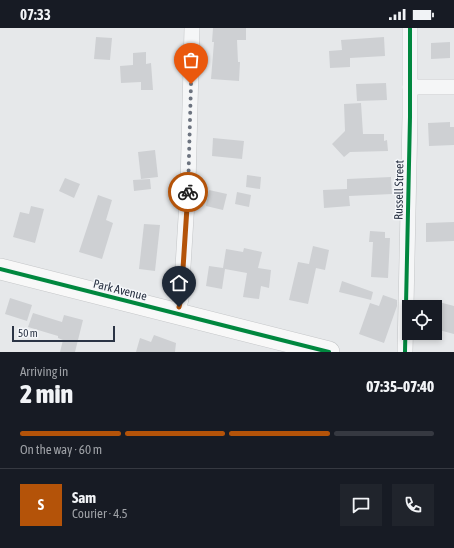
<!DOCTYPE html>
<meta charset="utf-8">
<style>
body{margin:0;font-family:"Asap Condensed",sans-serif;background:#20242c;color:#f1f3f6;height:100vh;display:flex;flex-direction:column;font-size:15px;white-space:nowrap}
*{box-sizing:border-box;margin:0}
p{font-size:13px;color:#9ea1a6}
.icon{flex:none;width:22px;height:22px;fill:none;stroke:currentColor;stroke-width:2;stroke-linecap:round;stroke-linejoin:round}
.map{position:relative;height:324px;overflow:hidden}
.details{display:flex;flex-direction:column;background:#171b24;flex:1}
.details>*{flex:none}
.controls{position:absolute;left:402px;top:272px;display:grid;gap:8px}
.controls a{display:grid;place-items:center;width:40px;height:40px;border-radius:0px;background:#171b24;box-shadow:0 2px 6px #0003;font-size:20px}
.scale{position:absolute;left:12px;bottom:10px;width:103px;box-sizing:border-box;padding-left:4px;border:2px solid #2b3445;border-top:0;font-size:11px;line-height:14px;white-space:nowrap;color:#2b3445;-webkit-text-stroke:3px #f4f6f9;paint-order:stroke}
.pin{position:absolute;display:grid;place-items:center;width:34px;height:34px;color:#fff;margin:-41px -17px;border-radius:50% 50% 50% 0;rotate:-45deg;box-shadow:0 0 4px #0007}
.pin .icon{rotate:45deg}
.courier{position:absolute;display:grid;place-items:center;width:40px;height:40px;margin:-20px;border:3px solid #b45309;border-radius:50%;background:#fff;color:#222;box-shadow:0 1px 5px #0007}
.headline em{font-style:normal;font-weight:800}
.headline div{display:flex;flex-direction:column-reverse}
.headline{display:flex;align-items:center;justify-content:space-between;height:68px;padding:0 20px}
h1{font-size:26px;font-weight:800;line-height:30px}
.bar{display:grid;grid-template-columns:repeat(4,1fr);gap:6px 4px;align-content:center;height:48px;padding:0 20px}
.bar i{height:5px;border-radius:3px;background:#363941}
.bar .current{background:#b45309}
.bar p{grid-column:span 4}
.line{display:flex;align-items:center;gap:10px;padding:0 20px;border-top:1px solid #363941}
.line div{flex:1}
.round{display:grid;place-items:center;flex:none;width:42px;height:42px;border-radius:0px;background:#20242c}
.status{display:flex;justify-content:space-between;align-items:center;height:28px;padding:0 20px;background:#171b24;direction:ltr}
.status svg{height:11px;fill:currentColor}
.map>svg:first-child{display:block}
</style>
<div class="status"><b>07:33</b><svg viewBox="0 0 49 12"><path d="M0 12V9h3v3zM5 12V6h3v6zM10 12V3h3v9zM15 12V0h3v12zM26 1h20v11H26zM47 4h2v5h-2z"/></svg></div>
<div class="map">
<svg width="454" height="324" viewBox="0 0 454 324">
<rect width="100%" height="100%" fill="#e6e8ea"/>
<g fill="#ced0d3">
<polygon points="213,0 246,0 246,12 237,12 238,34 240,34 239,53 211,51 214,14 212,14"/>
<polygon points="96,9 112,10 110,32 94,31"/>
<polygon points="384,9 385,28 350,30 350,39 330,40 329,23 342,22 341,12"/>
<polygon points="450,14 450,30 431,31 431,15"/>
<polygon points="146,24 146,36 151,35 153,62 141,62 141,54 121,55 120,38 133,37 133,25"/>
<polygon points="386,55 387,72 357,73 356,56"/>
<polygon points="361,75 363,106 384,106 384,113 387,112 388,123 350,124 344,129 332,116 345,103 344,76"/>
<polygon points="450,94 450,99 454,99 454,117 429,118 428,95"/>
<polygon points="213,110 244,113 242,131 212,128"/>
<polygon points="155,122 158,149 141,151 138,124"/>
<polygon points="247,147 261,149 260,161 246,159"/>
<polygon points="391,149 392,166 349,168 350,178 324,180 323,162 347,161 347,151"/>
<polygon points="65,150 80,156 74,170 59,163"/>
<polygon points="150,151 151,161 134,163 133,152"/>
<polygon points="209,162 227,166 223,182 206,178"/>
<polygon points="237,164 251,167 249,179 235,176"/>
<polygon points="98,167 112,172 106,192 113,195 102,231 79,224"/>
<polygon points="31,178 44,181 35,215 13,209 20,184 29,186"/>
<polygon points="454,194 454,213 426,214 426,195"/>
<polygon points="144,196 160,197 155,243 139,241"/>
<polygon points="370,203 385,204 385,210 390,210 388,250 371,249 373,214 369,214"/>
<polygon points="313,218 329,222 325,242 316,240 308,276 289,272 298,234 309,236"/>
<polygon points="244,220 262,224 258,240 271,242 269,260 261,258 259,271 243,269 247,245 225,241 222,261 206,258 209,238 223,240 226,221 243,224"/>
<polygon points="342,253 373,264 371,272 339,264"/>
<polygon points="383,267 397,272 397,278 384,315 359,306 370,275 379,278"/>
<polygon points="10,270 32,277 27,293 5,286"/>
<polygon points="439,274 454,278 454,306 435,301 435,288"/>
<polygon points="33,285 62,294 64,287 83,292 75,324 60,324 63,312 58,310 58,308 28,299"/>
<polygon points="154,307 176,315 175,324 136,324 140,310 151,314"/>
</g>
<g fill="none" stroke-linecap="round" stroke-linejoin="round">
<defs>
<g id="street">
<polyline points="410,59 454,59"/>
<polyline points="177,287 181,271 188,157 192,0"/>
<polyline points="405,324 410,89 410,0"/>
</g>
<polyline id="secondary" points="0,241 329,324"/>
</defs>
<use href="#street" stroke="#c4c6c8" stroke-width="16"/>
<use href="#secondary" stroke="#c4c6c8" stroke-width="22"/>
<use href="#street" stroke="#f5f6f7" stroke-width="15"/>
<use href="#secondary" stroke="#f8f8f8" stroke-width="21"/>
<defs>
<g id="cycleway">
<polyline points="0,241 329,324"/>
<polyline points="405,324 410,89 410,0"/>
</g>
</defs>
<use href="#cycleway" stroke="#f4f6f9" stroke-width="6"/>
<use href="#cycleway" stroke="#00873e" stroke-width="4"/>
</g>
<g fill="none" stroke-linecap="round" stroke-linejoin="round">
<polyline stroke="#6c737f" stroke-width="4" stroke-dasharray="0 7.2" points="188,164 191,56"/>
<polyline stroke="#b45309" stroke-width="5" points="179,279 181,271 188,164"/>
</g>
<g text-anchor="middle" stroke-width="3" stroke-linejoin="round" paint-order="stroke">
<g font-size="12" fill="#2b3445" stroke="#f4f6f9">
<text transform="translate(399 162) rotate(-89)" y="4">Russell Street</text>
<text transform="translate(120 262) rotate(14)" y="4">Park Avenue</text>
</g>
</g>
</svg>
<div class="controls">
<a><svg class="icon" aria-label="locate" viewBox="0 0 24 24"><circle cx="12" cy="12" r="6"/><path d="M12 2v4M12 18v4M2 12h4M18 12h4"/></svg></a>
</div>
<div class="scale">50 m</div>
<div class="pin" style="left:191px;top:56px;background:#ea580c"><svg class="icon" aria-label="bag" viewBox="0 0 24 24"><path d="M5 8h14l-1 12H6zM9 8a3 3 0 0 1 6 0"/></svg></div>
<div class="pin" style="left:179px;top:279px;background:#1f2937"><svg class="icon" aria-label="home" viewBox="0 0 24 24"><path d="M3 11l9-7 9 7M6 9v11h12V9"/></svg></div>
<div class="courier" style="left:188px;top:164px"><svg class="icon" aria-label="bike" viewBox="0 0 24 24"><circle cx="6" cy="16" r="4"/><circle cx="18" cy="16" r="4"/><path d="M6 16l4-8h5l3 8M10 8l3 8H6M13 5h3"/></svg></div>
</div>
<section class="details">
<div class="headline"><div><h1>2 min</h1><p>Arriving in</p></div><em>07:35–07:40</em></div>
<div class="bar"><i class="current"></i><i class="current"></i><i class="current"></i><i></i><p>On the way · 60 m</p></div>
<div class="line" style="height:72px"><b class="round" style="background:#b45309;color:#fff">S</b><div><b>Sam</b><p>Courier · 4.5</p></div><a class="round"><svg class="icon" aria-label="chat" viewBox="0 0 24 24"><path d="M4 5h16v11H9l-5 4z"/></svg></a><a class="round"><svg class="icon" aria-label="phone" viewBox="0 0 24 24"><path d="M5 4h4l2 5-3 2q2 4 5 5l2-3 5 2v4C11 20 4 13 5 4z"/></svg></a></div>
</section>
